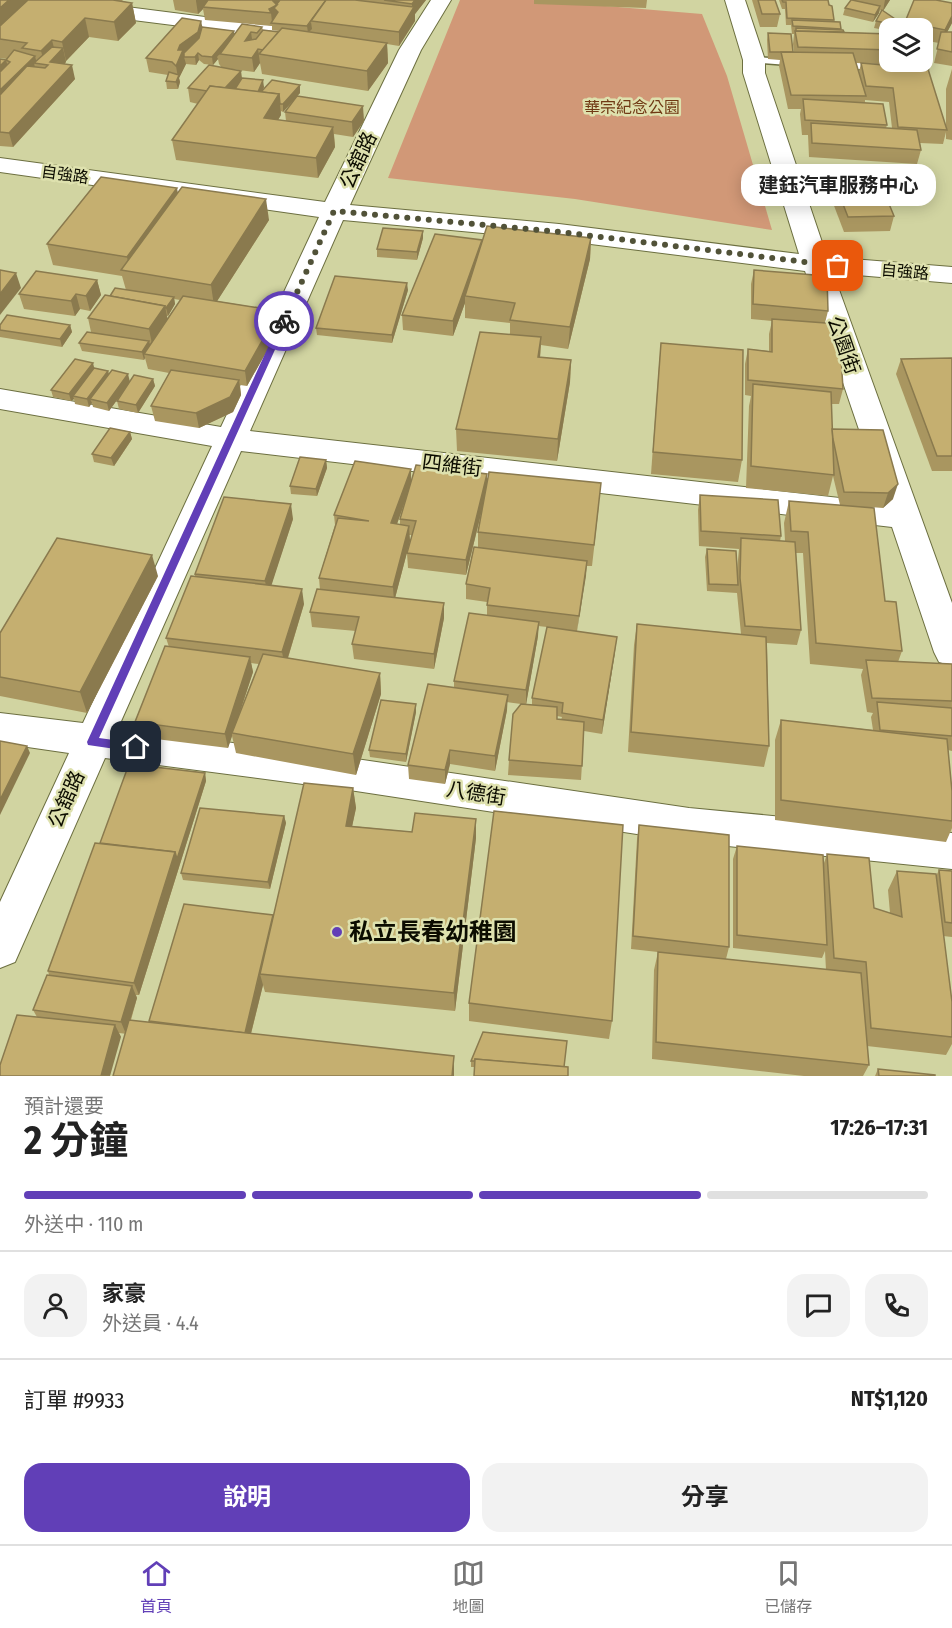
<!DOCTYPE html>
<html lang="zh-TW">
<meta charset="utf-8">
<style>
body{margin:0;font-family:"Fira Sans Condensed","Noto Sans TC",sans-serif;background:#f2f2f2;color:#222;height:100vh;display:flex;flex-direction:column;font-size:22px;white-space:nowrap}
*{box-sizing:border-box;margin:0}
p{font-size:20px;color:#767676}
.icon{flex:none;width:33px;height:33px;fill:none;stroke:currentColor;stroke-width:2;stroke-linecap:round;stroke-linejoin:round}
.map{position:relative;height:1076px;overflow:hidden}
.panel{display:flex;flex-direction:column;background:#fff;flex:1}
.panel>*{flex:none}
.controls{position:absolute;left:879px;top:18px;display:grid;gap:12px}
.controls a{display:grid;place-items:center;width:54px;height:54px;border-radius:12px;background:#fff;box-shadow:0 3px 15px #0003;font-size:30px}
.pin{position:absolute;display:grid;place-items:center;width:51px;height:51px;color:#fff;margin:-26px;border-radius:12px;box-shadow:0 3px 9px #0006}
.courier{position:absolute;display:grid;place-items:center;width:60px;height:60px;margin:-30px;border:4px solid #613fb7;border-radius:50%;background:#fff;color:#222;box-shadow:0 2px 8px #0007}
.bubble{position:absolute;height:42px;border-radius:18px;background:#fff;box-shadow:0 3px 15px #0003;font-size:20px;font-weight:700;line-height:42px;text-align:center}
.overview em{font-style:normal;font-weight:700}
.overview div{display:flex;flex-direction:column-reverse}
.overview{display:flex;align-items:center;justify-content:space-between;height:102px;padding:0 24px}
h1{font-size:39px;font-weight:700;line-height:45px}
.bar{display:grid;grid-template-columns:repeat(4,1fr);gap:9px 6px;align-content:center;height:72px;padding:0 24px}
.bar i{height:8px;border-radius:4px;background:#e0e0e0}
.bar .selected{background:#613fb7}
.bar p{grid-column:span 4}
.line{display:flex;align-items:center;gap:15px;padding:0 24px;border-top:2px solid #e0e0e0}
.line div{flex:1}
.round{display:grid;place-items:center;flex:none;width:63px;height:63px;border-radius:18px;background:#f2f2f2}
.action{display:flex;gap:12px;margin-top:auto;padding:12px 24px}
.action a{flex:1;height:69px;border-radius:18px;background:#613fb7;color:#fff;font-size:24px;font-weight:700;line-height:69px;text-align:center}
.action a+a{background:#f2f2f2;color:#222}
.dock{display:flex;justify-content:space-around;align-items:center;height:84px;border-top:2px solid #e0e0e0;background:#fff;font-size:16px;color:#767676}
.dock a{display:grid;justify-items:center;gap:3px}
.dock .selected{color:#613fb7}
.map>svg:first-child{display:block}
</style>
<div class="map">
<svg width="952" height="1076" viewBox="0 0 952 1076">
<rect width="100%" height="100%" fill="#d1d4a1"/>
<polygon fill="#d19877" points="460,0 533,0 702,14 727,76 772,230 575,199 388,178"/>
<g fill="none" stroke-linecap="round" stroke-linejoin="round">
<defs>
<g id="lane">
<polygon points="754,57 801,60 807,63 801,66 750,62 750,58"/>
<polygon points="922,59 927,62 928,69 922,72 835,68 829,65 835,62 916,65 916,62 922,62"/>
</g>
<g id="street">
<polygon points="12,0 72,0 283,27 291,28 294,33 291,38 283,39 22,6 15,4"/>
<path d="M 431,0 L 451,0 L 421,50 L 350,205 L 559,224 L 799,254 L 743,73 L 743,60 L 725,0 L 745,0 L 765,60 L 765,73 L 827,257 L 952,267 L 952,283 L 833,273 L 952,603 L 952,666 L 939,662 L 934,652 L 892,527 L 241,451 L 118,728 L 356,759 L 689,808 L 952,833 L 952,869 L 689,842 L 356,791 L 105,758 L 15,962 L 0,968 L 0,902 L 69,753 L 0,743 L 0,713 L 83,723 L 212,446 L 0,409 L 0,389 L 221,427 L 319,217 L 0,172 L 0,158 L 325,202 L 399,50 ZM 343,220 L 559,240 L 805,271 L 884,503 L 250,431 Z"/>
</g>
</defs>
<use href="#lane" stroke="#6c6f40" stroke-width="3"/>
<use href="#street" stroke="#6c6f40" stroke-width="2"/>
<use href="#lane" fill="#fff" fill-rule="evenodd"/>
<use href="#street" fill="#fff" fill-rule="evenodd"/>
</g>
<g fill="#a99660" fill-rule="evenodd">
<polygon points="0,0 123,0 122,1 132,3 136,23 118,41 89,37 66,61 65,64 75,79 13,147 0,146 0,59 6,60 7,59 0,58"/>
<path d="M 173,0 L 426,0 L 415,14 L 415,21 L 399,46 L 387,44 L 388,63 L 368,91 L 262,74 L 260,63 L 254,72 L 224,68 L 242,78 L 264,87 L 263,89 L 300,93 L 297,96 L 364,121 L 353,137 L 334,134 L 335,147 L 318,178 L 176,160 L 172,140 L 198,104 L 190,102 L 188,88 L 222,68 L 219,64 L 218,59 L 213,65 L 204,64 L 199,60 L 196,65 L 186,64 L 179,78 L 180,82 L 178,89 L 167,89 L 166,81 L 168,75 L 149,72 L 146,58 L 202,27 L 234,31 L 234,35 L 262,27 L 263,30 L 279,31 L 272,30 L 272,26 L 205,20 L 203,9 L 198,14 L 175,10 ZM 297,97 L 285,112 L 286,121 L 278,120 L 281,115 L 281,111 L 283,112 Z"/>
<polygon points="534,0 647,0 646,8 534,4"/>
<polygon points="752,0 775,0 780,14 777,27 760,27"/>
<path d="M 779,0 L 828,0 L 834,21 L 841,29 L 840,30 L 844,32 L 890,34 L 890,62 L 903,62 L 902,65 L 856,63 L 859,72 L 861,63 L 946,128 L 946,89 L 952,69 L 952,140 L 946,139 L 946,132 L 943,144 L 920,143 L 921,150 L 917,164 L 809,157 L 808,135 L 802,135 L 800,114 L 801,109 L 788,109 L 779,66 L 780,60 L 768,59 L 767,40 L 768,33 L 794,52 L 793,44 L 794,34 L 792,34 L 791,25 L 786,25 L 785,9 L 782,9 ZM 865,100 L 889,102 L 892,128 L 886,128 L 887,125 L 865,103 Z"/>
<polygon points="855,0 890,0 883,11 898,21 896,28 890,28 890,31 874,28 876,21 881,11 880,10 879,13 873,22 843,15 845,8"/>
<polygon points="952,3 952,23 947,32 952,32 952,66 934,63 939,43 922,40 922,28 903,28 905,22"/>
<polygon points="832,176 894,216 890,231 844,232 828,190"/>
<path d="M 178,192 L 269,220 L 217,301 L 279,311 L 281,326 L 247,386 L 240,385 L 241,395 L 233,412 L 199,428 L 155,421 L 151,406 L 169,373 L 148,369 L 145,358 L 144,360 L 82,351 L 79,343 L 91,332 L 88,318 L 110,296 L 126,290 L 122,276 L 53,265 L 47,244 ZM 174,299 L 180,300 L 167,319 L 167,316 L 168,316 L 175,304 Z"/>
<polygon points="423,238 417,260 377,257 377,249"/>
<polygon points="591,238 590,259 568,349 541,345 540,357 571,360 570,382 557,461 457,451 456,429 510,334 510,323 465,318 465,303 453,336 403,330 402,315 482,240 482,243"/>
<polygon points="754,270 828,311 825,323 843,389 839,404 832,404 832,429 893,499 883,508 870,507 885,601 902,651 898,662 952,664 952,751 948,750 952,791 952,828 946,842 775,820 775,740 781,720 873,730 871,717 873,713 867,712 861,675 863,669 810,664 803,553 796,553 801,630 797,645 767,643 769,746 764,767 628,752 634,645 637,624 741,634 737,593 707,591 705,557 707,549 737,570 739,549 699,546 698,510 700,495 781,536 780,541 785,541 784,523 789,501 840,505 833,476 828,496 746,488 749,406 751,396 745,395 745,364 748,349 769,351 769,334 772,321 751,319 751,284"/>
<polygon points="97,280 101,295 90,311 80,309 75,316 24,309 19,294"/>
<polygon points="408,290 392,343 317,335 316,328"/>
<polygon points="70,325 72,332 62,347 0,337 0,330"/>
<polygon points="661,343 742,460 738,482 651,474 659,365"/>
<polygon points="952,358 952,471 932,471 896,374 901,359"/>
<polygon points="95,368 108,371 109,375 130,381 153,379 155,386 138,413 119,409 117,401 122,393 109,411 93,407 92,403 89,407 75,404 74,399 71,401 53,397 51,390"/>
<polygon points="130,432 132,439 114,466 94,462 92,454"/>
<polygon points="326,460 327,468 317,496 291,494 290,486"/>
<path d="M 411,481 L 487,485 L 599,505 L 592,566 L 586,566 L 577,631 L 615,652 L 602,734 L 584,731 L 581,780 L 508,775 L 509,760 L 521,704 L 507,702 L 507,710 L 495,771 L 450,764 L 445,784 L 409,779 L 408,765 L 454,688 L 454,681 L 487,615 L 487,602 L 466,599 L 466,584 L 478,548 L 478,532 L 483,506 L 466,575 L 408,568 L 407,553 L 412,535 L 409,535 L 410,541 L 395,598 L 444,618 L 434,669 L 354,659 L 352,644 L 356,631 L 312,627 L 310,612 L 320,590 L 319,578 L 335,525 L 334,515 ZM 405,502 L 400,519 L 400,525 L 397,524 ZM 538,626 L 547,627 L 532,698 L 532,705 L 526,704 L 538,636 ZM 557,716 L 562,717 L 561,720 L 557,719 Z"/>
<path d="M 293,519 L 271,585 L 304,604 L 288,658 L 380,673 L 381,694 L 356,775 L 236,753 L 232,736 L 228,748 L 140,737 L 135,722 L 169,647 L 166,638 L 195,576 L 195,574 ZM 251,663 L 259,664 L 240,712 L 253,672 Z"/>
<polygon points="158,576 87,713 0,696 0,633"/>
<polygon points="416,704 416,712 406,762 370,757 369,750"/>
<polygon points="205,773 206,781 139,995 136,995 137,998 131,1020 150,1023 149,1021 273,915 353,788 356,808 352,826 476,838 455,1011 265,992 263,985 251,1034 455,1073 119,1033 121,1037 37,1017 33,1010 49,975 48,971 100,843"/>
<polygon points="284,816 286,823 270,889 183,880 181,873"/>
<polygon points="639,825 729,947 726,959 826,970 825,951 822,958 733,948 733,859 737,846 823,866 827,854 874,908 890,913 888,890 897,871 936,876 939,870 952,871 952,937 943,936 952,1002 952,1044 946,1055 867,1046 869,1065 863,1076 804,1076 652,1059 654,970 658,952 631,949 637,839"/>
<polygon points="469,1003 612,1021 609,1039 469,1021"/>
<polygon points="471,1061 564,1067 471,1067"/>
<polygon points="878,1069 935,1076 875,1076"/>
</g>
<g fill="#8a7a4e">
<polygon points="9,0 29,0 0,33 0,8"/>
<polygon points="196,0 213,0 203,7 203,9 198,14 196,1"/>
<polygon points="274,0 284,0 278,19 272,22 271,13 269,9"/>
<polygon points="415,0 426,0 415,14 415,21 399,46 399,32 412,11 412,4"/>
<polygon points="885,0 890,0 883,11"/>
<polygon points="132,3 136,23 118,41 114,22"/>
<polygon points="880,6 879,13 873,22 875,15"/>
<polygon points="952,16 952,23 941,44 945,30"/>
<polygon points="85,18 89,37 66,61 62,42"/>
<polygon points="201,21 204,34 184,57 186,64 179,78 180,82 178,89 176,82 178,78 176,66 178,50 180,45"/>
<polygon points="311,22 312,29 308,33 307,26"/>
<polygon points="234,31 234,38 217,57 218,59 213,65 212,57"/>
<polygon points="251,32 253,46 245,41"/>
<polygon points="52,40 56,56 63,48 66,62 53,76 48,65 45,65 41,51"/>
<polygon points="387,43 388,63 368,91 367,71"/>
<polygon points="258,49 260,63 254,72 252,58"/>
<polygon points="198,53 199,60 196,65 195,57"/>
<polygon points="35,56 37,64 34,63 36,72 0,108 0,90"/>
<polygon points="6,60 10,74 0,84 0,66"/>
<polygon points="72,65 75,79 13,147 9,133"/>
<polygon points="241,71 243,85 222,107 220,93"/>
<polygon points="263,80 264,87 258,100 250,102"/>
<polygon points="300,85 300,93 283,112 283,104"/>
<polygon points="279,94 281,115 266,139 264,118"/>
<polygon points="363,106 364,121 353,137 352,122"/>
<polygon points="333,127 335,147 318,178 316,158"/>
<polygon points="177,188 181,209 130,272 127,257"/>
<polygon points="266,199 269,220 214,306 211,285"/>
<polygon points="423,231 423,238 417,260 417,252"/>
<polygon points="591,238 590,259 568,349 570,327"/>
<polygon points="482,240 482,254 465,296 465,303 453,336 453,321"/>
<polygon points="16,273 21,288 0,315 0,294"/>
<polygon points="97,280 101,295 90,311 86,296"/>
<polygon points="407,283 408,290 392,343 392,335"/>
<polygon points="76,294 80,309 75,316 71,301"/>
<polygon points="174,297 175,304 168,316 166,308"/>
<polygon points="165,306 168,321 152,344 149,329"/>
<polygon points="279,311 281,326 247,386 245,371"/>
<polygon points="70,325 72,332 62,347 60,339"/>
<polygon points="541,337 540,358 538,357"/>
<polygon points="149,341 151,348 144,354 145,358 144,360 142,352"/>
<polygon points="571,360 570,382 557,461 558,439"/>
<polygon points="93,363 95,371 73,396 74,399 71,401 69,394"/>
<polygon points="108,371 110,378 90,399 92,403 89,407 87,399"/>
<polygon points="128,374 130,382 109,411 107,403"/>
<polygon points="153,379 155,386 138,413 136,405"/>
<polygon points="239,380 241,395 233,412 199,428 196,413"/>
<polygon points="130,432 132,439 114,466 111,458"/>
<polygon points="326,460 327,468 317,496 316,489"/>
<polygon points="411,469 411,484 392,538 391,523"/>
<polygon points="487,474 487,489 466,575 466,560"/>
<polygon points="898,484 893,499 883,508 888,493"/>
<polygon points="291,504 293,519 268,596 265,581"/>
<polygon points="409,526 410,541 394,602 393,587"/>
<polygon points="152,555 158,576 87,713 80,692"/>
<polygon points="587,561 586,576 577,631 579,616"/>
<polygon points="302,589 304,604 285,667 282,652"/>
<polygon points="444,603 444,618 434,669 434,654"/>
<polygon points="539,622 538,636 526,705 526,690"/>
<polygon points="617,637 615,652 602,734 603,720"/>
<polygon points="250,657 253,672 233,733 232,733 232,736 228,748 225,734"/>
<polygon points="380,673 381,694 356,775 353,754"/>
<polygon points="508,695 507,710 495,771 495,756"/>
<polygon points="416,704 416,712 406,762 406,754"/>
<polygon points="27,746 30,753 0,815 0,800"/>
<polygon points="450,750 450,764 445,784 445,770"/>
<polygon points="205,773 206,781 139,995 134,983 175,852"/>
<polygon points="353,788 356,808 348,846 346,826"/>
<polygon points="284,816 286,823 270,889 268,882"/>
<polygon points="476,819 476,838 455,1011 454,993"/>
<polygon points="274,915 260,974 263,985 248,1045 245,1033"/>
<polygon points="132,986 137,998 126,1034 121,1022"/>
<polygon points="115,1025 121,1037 110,1076 101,1076"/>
<polygon points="454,1056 454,1076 452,1076"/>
</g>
<g fill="#c5af70" stroke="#8a7a4e" stroke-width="1.5">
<polygon points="0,0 9,0 0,8"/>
<polygon points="28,0 113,0 132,3 114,22 85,18 62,42 52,40 41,51 22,48 27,43 0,39 0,26"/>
<polygon points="208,0 274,0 273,1 277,5 269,9 271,13 203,7"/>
<polygon points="280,0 326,0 307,26 271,23 278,12 274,8 277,5 276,5"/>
<polygon points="326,0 355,0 414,7 399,32 311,21"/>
<polygon points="384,0 415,0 412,4"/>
<polygon points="758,0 775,0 780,14 762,14"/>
<polygon points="782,0 828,0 829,5 832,6 834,20 787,18 786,2 783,2"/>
<polygon points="851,0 852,0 880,6 875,15 845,8"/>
<polygon points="914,0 936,0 952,3 952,16 945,30 905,22"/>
<polygon points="882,10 898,21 896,25 876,21"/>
<polygon points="182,18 201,21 198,32 180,45 178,50 183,50 176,66 172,62 146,58"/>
<polygon points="792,20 840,22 841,29 793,26"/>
<polygon points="242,24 262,27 257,33 251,32 245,41 256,39 263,30 279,32 263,50 258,49 252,58 220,54"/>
<polygon points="202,27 234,31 212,57 202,56 198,53 195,57 184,57 184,53 199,38"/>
<polygon points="282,28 387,43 367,71 259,54"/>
<polygon points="796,28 843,30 844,32 796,31"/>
<polygon points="795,31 890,34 890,50 798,47"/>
<polygon points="941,32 952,32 952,52 937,49"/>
<polygon points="768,33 791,34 793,52 770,52"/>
<polygon points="52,47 63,48 50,62 72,65 9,133 0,132 0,95 27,66 45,68 48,65 34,63"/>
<polygon points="14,50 35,56 0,90 0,72 10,62 6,60"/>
<polygon points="781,52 853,53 866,96 791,95"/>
<polygon points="0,59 6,60 0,66"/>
<polygon points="861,63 928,69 947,130 898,127 893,88 866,86"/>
<polygon points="209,65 241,71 225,88 210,86 207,91 188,88"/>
<polygon points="169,72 179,75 176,82 166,81"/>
<polygon points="242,78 263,80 258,92 235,89"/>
<polygon points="272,80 300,85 283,104 280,104 279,94 261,92"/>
<polygon points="210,86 279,94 264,118 333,127 316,158 172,140"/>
<polygon points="297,96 363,106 352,122 285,112"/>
<polygon points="803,99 883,104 887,125 805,120"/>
<polygon points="811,123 917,130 921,150 812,143"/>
<polygon points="877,175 894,216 848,217 832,176"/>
<polygon points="101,177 177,188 127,257 47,244"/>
<polygon points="182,187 266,199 211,285 121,270"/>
<polygon points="487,226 591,238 570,327 510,320 515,303 465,296"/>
<polygon points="383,228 423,231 417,252 377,249"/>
<polygon points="435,234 482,240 453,321 402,315"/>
<polygon points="0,270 16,273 0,294"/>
<polygon points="754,270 827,276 828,311 753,304"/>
<polygon points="36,271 97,280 86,296 76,294 71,301 19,294"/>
<polygon points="335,276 407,283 392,335 316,328"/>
<polygon points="115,288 174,297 166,308 165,308 165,306 110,296"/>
<polygon points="105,295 165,306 149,329 88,318"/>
<polygon points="183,296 279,311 245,371 144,354"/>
<polygon points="7,315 70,325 60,339 0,330 0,325"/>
<polygon points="772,319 839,324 843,389 748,380 748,349 772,352"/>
<polygon points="87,332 149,341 142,352 79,343"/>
<polygon points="480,332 541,337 538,357 571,360 558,439 456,429"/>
<polygon points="661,343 743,350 742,460 653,452"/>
<polygon points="952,358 952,456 937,456 901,359"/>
<polygon points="75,359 93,363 69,394 51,390"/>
<polygon points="94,368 108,371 87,399 73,396"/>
<polygon points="112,370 128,374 107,403 90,399"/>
<polygon points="171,370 239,380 230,397 196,413 151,406"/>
<polygon points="134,375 153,379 136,405 117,401"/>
<polygon points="753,384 831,392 834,475 751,466"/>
<polygon points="110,428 130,432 111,458 92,454"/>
<polygon points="832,429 883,430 898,484 888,493 844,492 833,439"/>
<polygon points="300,457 326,460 316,489 290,486"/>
<polygon points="355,461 411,469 391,523 409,526 393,587 319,578 338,518 369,521 334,515"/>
<polygon points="416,465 487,474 466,560 407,553 416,521 400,519"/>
<polygon points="489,472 601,483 594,545 478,532"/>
<polygon points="700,495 778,500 781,536 701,531"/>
<polygon points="224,497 291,504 265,581 195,574"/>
<polygon points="789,501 874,508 885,601 896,602 902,651 816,643 808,532 791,531"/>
<polygon points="57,538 152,555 80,692 0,677 0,633"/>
<polygon points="741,538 795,542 801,630 745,626 740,578"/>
<polygon points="474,547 587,561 579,616 487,605 490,588 466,584"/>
<polygon points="707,549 736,551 738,585 709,584"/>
<polygon points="191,576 302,589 282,652 166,638"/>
<polygon points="317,589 444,603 434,654 352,644 359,617 310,612"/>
<polygon points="469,613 539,622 526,690 454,681"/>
<polygon points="637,624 766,637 769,746 631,732"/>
<polygon points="547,627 617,637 603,720 562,713 563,703 532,698"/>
<polygon points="165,646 250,657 225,734 135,722"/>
<polygon points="263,654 380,673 353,754 232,733"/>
<polygon points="866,660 952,664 952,701 872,698"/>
<polygon points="428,684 508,695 495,756 450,750 445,770 408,765"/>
<polygon points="381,700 416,704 406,754 369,750"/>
<polygon points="877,702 952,708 952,736 880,730"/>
<polygon points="521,704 557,707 557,719 584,722 582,766 509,760 513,714"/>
<polygon points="781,720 947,739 952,791 952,821 781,800"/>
<polygon points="0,741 27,746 0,800"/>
<polygon points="129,764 205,773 177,859 175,852 100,843"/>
<polygon points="304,783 353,788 346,826 412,832 415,813 476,819 454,993 260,974"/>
<polygon points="200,808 284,816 268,882 181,873"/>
<polygon points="494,811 623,825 612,1021 469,1003"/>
<polygon points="639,825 729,835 729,947 633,936"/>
<polygon points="95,843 175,852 134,983 48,971"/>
<polygon points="737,846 823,855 827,945 737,935"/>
<polygon points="827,854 869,858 874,908 902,917 897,871 936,874 952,1002 952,1037 871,1028 866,962 834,958"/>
<polygon points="939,870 952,871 952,923 945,922"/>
<polygon points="184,904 273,915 245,1033 149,1021"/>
<polygon points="658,952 861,973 869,1065 656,1042"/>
<polygon points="47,975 132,986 121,1022 33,1010"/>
<polygon points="17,1015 115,1025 101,1076 0,1076 0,1065"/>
<polygon points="129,1020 454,1056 452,1076 113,1076"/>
<polygon points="483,1032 567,1041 564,1067 475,1059 475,1061 471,1061"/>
<polygon points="475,1059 568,1067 568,1076 474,1076"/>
<polygon points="878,1069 935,1075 935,1076 879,1076"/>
</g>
<polygon fill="#613fb7" points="281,319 288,321 99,738 136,743 142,747 136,752 88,745 87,742"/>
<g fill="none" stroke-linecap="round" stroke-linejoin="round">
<polyline stroke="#515238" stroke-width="6" stroke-dasharray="0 10.8" points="284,321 334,211 560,232 838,266"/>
</g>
<circle fill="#613fb7" stroke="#dee1ae" stroke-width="2" cx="337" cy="932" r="6"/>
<g text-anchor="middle" stroke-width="5" stroke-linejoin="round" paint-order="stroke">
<g font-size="16" fill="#703914" stroke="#dee1ae">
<text x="632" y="113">華宗紀念公園</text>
</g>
<g font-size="16" fill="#0c0c00" stroke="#dee1ae">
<text transform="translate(65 174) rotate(8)" y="6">自強路</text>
<text transform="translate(905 271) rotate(5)" y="6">自強路</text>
</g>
<g font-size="20" fill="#0c0c00" stroke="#dee1ae">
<text transform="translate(358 160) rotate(-65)" y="7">公舘路</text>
<text transform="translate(844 345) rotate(71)" y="7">公園街</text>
<text transform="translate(452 465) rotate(7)" y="7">四維街</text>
<text transform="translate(476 793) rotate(9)" y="7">八德街</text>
<text transform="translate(66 799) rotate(-66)" y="7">公舘路</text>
</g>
<g font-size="24" font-weight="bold" fill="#0c0c00" stroke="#dee1ae" text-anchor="start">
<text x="349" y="940">私立長春幼稚園</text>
</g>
</g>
</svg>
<div class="controls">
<a><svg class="icon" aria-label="layers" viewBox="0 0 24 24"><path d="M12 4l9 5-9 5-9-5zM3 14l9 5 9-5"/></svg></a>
</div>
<div class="pin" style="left:838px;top:266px;background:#ea580c"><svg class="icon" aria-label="bag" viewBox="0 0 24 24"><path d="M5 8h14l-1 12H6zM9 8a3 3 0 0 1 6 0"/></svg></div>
<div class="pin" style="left:136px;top:747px;background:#1f2937"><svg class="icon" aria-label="home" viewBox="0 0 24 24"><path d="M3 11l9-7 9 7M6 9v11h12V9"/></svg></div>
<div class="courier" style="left:284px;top:321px"><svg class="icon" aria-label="bike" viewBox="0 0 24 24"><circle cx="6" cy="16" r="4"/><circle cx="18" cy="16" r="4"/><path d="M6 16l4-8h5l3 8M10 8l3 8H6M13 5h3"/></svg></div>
<div class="bubble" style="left:741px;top:164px;width:195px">建鈺汽車服務中心</div>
</div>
<section class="panel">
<div class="overview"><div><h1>2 分鐘</h1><p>預計還要</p></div><em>17:26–17:31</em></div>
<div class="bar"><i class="selected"></i><i class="selected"></i><i class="selected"></i><i></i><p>外送中 · 110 m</p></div>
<div class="line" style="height:108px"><a class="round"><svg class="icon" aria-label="person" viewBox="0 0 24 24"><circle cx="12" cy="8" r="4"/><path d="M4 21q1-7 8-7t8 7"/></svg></a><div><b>家豪</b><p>外送員 · 4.4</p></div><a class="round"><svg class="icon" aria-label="chat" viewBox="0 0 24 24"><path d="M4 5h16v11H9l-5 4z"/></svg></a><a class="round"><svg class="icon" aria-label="phone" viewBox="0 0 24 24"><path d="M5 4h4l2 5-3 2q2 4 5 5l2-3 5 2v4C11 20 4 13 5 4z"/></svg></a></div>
<div class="line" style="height:78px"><div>訂單 #9933</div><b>NT$1,120</b></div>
<div class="action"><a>說明</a><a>分享</a></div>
</section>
<nav class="dock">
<a class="selected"><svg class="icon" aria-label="home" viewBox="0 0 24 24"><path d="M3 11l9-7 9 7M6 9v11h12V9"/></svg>首頁</a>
<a><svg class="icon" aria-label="map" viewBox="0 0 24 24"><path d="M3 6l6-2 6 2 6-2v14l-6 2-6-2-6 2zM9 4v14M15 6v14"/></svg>地圖</a>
<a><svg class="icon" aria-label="saved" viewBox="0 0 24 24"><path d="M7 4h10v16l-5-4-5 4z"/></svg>已儲存</a>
</nav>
